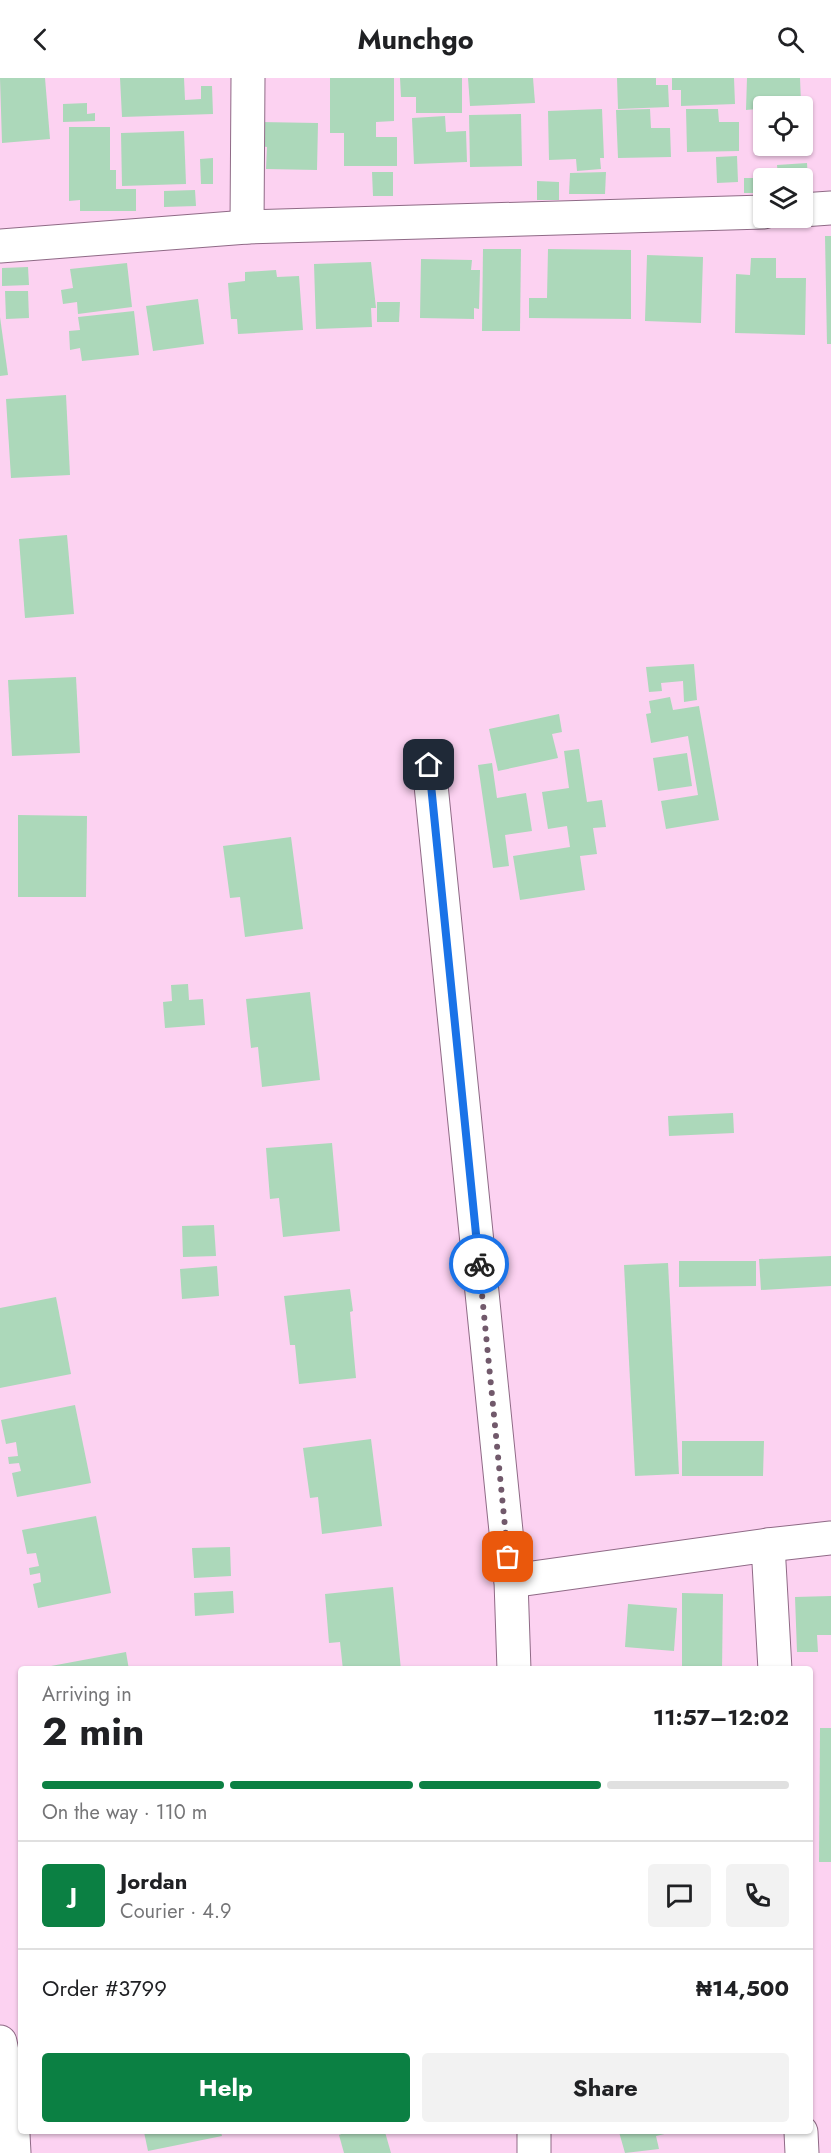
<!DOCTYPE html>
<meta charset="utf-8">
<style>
body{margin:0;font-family:Jost,sans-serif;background:#f2f2f2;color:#202124;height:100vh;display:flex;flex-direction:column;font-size:22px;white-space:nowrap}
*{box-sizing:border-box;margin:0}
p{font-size:20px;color:#757577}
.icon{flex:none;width:33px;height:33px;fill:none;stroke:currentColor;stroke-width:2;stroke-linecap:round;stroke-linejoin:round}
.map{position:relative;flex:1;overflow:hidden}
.sheet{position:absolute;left:18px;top:1588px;width:795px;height:468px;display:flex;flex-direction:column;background:#fff;border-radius:6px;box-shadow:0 2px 4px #0004}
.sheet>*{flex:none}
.controls{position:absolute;left:753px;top:18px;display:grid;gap:12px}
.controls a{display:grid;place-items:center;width:60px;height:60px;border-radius:6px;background:#fff;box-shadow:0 2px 4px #0004;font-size:30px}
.pin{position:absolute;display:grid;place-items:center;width:51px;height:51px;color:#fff;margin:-26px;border-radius:12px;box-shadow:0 3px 9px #0006}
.courier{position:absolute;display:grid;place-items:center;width:60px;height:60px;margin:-30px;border:4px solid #1a73e8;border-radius:50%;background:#fff;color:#222;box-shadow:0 2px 8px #0007}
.headline em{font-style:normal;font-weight:700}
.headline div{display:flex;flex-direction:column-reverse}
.headline{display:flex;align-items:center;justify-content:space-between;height:102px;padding:0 24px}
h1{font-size:39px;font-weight:700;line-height:45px}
.bar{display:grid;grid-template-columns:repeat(4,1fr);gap:9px 6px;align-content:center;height:72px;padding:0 24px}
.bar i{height:8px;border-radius:4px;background:#e0e0e0}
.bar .on{background:#0b8043}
.bar p{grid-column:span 4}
.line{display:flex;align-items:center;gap:15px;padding:0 24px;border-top:2px solid #e0e0e0}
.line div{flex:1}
.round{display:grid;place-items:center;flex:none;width:63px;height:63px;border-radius:6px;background:#f2f2f2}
.cta{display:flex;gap:12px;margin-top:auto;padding:12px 24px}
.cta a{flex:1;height:69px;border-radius:6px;background:#0b8043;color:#fff;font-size:24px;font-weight:700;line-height:69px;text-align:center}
.cta a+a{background:#f2f2f2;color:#202124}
header{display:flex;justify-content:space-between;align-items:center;height:78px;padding:0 24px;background:#fff;font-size:27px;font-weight:700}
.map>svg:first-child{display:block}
</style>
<header><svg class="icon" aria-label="back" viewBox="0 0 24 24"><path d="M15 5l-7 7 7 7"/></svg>Munchgo<svg class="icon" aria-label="search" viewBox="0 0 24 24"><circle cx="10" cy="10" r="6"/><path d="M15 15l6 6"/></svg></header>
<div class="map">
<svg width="831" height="2075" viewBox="0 0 831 2075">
<rect width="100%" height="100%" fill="#fcd2f1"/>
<g fill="#acd8ba">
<polygon points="0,0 45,0 50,61 2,65"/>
<polygon points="120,0 184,0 185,22 201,21 201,8 212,8 213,36 122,39"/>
<polygon points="330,0 394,0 394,43 376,44 376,59 397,59 397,88 344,88 344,55 330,55"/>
<polygon points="400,0 462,0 462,35 416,35 416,19 401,19"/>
<polygon points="468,0 533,0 535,25 470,28"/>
<polygon points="617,0 656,0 656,7 668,7 669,29 618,31"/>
<polygon points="672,0 734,0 735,26 681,28 681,12 672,12"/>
<polygon points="747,0 800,0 801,24 790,25 790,28 764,28 764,68 802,68 802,39 810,39 811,70 758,72 757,31 746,32"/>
<polygon points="87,25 87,36 95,35 95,43 63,44 63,26"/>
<polygon points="602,31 604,80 600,80 601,91 577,93 576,81 549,82 548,33"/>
<polygon points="650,31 651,50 670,50 671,79 618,80 616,32"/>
<polygon points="686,31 718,31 719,44 739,44 739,73 687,74"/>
<polygon points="521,36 522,88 470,89 469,37"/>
<polygon points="445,38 446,54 466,53 467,84 414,86 412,40"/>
<polygon points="260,44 318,45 317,92 266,91 267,69 259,68"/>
<polygon points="69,49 110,49 110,92 116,92 116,111 136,111 136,133 80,133 80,122 69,123"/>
<polygon points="184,53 186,106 122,108 121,55"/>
<polygon points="737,78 738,104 717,105 716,79"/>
<polygon points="213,80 213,106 201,106 200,81"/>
<polygon points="807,85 808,103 778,98 777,87"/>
<polygon points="372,94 393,94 393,118 373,118"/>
<polygon points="606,94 605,116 569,116 570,95"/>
<rect x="744" y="100" width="20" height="15"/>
<polygon points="537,103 559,104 559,122 537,122"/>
<polygon points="195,112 196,128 164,129 164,113"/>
<polygon points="825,158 831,158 831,266 827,266"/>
<polygon points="483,171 521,171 520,253 482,253"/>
<polygon points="548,171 631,172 631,241 529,240 529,220 547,220"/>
<polygon points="647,177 703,179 701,245 645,243"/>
<polygon points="751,180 776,180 776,200 806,200 805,257 735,255 736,196 750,197"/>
<polygon points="421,181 472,182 471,192 480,192 479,231 474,230 474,241 420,240"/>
<polygon points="371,184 376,230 371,230 372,249 316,251 314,186"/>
<polygon points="127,185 132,229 78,236 77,224 63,226 61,212 73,210 70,191"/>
<polygon points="28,189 29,207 2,208 2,190"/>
<polygon points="276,192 277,199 299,198 303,252 238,256 237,241 231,241 228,205 245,203 245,194"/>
<polygon points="5,213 28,213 29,240 6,241"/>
<polygon points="198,221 204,266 153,273 146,228"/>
<polygon points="377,224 400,224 399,244 377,244"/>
<polygon points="134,233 139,277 82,283 80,270 70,272 69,253 80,252 78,239"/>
<polygon points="0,239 8,297 0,298"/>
<polygon points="66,317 70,397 11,400 6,321"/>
<polygon points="67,457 74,536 25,540 19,461"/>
<polygon points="694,586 697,622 684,624 683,603 661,605 662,613 649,614 646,589"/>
<polygon points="76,599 80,675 12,678 8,602"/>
<polygon points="670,619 673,632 699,628 719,742 666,751 661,723 698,717 688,658 651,665 646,636 651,635 649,623"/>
<polygon points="559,636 562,654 552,656 558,680 498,693 489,651"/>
<polygon points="579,671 587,724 602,722 606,749 593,750 597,776 580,778 585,812 520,822 513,778 570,769 567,748 548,751 542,714 569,710 564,673"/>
<polygon points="687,675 692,708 658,713 653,680"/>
<polygon points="492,685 497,720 526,715 532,753 505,757 509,788 493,790 478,687"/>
<polygon points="18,737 87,738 86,819 18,819"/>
<polygon points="291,759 303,851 245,859 240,819 230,820 223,768"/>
<polygon points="188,906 189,922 203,921 205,947 165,950 163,924 172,923 171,907"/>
<polygon points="310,914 320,1002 262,1009 258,969 251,970 246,921"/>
<polygon points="733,1035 734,1055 669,1058 668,1038"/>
<polygon points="332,1065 340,1153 283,1159 279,1120 270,1121 266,1070"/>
<polygon points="214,1147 216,1178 183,1179 182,1148"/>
<polygon points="831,1178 831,1208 761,1212 759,1181"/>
<polygon points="679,1183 756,1183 756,1208 679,1209"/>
<polygon points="668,1185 679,1396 635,1398 624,1187"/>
<polygon points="217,1188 219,1218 182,1221 180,1191"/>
<polygon points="350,1211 353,1233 350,1234 356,1300 299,1306 295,1267 290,1267 284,1218"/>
<polygon points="56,1219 71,1296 0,1310 0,1230"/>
<polygon points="75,1327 91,1405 17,1419 12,1395 21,1393 19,1385 9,1386 8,1379 18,1378 16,1364 6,1366 1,1342"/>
<polygon points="371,1361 382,1448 322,1456 318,1419 310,1420 303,1370"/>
<polygon points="682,1363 764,1363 763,1398 682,1398"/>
<polygon points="96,1438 111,1515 38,1530 33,1506 41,1504 40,1495 30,1497 29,1490 39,1488 36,1475 27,1476 22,1452"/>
<polygon points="230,1469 231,1498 194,1500 192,1470"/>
<polygon points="393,1509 401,1592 343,1592 340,1564 329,1565 325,1516"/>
<polygon points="233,1513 234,1535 195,1538 194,1515"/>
<polygon points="682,1515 723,1516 722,1592 682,1592"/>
<polygon points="831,1518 831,1557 817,1557 818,1574 797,1574 795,1519"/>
<polygon points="628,1526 677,1530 674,1573 625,1569"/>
<polygon points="126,1574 129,1592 52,1592 51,1588"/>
<polygon points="820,1650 831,1650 831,1784 819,1784"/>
<polygon points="144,2054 221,2054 222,2058 148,2073"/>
<polygon points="346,2054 385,2054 391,2075 344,2075 339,2057"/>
<polygon points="619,2054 673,2054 656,2058 659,2071 625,2075"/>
</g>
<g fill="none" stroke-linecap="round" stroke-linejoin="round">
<defs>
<g id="street">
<polyline points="802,132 831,130"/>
<polyline points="247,149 248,0"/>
<polyline points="0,168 247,149 764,134"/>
<polyline points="429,687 511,1503 514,1592"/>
<polyline points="768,1467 831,1460"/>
<polyline points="511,1503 768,1467 775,1592"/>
<polyline points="0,1964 11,2019 14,2075"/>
<polyline points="534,2054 534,2075"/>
<polyline points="801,2054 802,2075"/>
</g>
</defs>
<use href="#street" stroke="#8f6a86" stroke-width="35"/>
<use href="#street" stroke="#fff" stroke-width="33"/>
</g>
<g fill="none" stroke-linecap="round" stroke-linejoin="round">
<polyline stroke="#71596b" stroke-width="6" stroke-dasharray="0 10.8" points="479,1186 508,1479"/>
<polyline stroke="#1a73e8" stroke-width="8" points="429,687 479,1186"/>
</g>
</svg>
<div class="controls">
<a><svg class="icon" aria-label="locate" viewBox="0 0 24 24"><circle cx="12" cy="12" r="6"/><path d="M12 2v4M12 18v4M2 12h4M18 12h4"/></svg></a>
<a><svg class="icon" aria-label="layers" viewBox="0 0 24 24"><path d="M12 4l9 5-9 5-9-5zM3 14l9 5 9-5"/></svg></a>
</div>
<div class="pin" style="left:508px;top:1479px;background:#ea580c"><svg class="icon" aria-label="bag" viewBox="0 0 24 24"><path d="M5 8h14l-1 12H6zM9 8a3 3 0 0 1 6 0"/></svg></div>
<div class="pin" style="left:429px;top:687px;background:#1f2937"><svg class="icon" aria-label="home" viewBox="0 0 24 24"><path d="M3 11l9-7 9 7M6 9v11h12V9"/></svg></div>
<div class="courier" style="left:479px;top:1186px"><svg class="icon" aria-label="bike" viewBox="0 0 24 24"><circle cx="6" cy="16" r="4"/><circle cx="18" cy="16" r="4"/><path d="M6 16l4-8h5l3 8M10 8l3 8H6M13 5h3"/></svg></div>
<section class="sheet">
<div class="headline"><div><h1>2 min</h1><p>Arriving in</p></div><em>11:57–12:02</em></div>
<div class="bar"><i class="on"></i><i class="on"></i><i class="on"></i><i></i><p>On the way · 110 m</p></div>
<div class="line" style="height:108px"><b class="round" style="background:#0b8043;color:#fff">J</b><div><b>Jordan</b><p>Courier · 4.9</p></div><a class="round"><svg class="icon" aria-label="chat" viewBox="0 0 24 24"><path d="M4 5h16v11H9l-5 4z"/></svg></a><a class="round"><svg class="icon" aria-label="phone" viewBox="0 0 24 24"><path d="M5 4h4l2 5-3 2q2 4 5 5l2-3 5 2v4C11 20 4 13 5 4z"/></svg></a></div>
<div class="line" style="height:78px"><div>Order #3799</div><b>₦14,500</b></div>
<div class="cta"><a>Help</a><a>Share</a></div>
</section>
</div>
